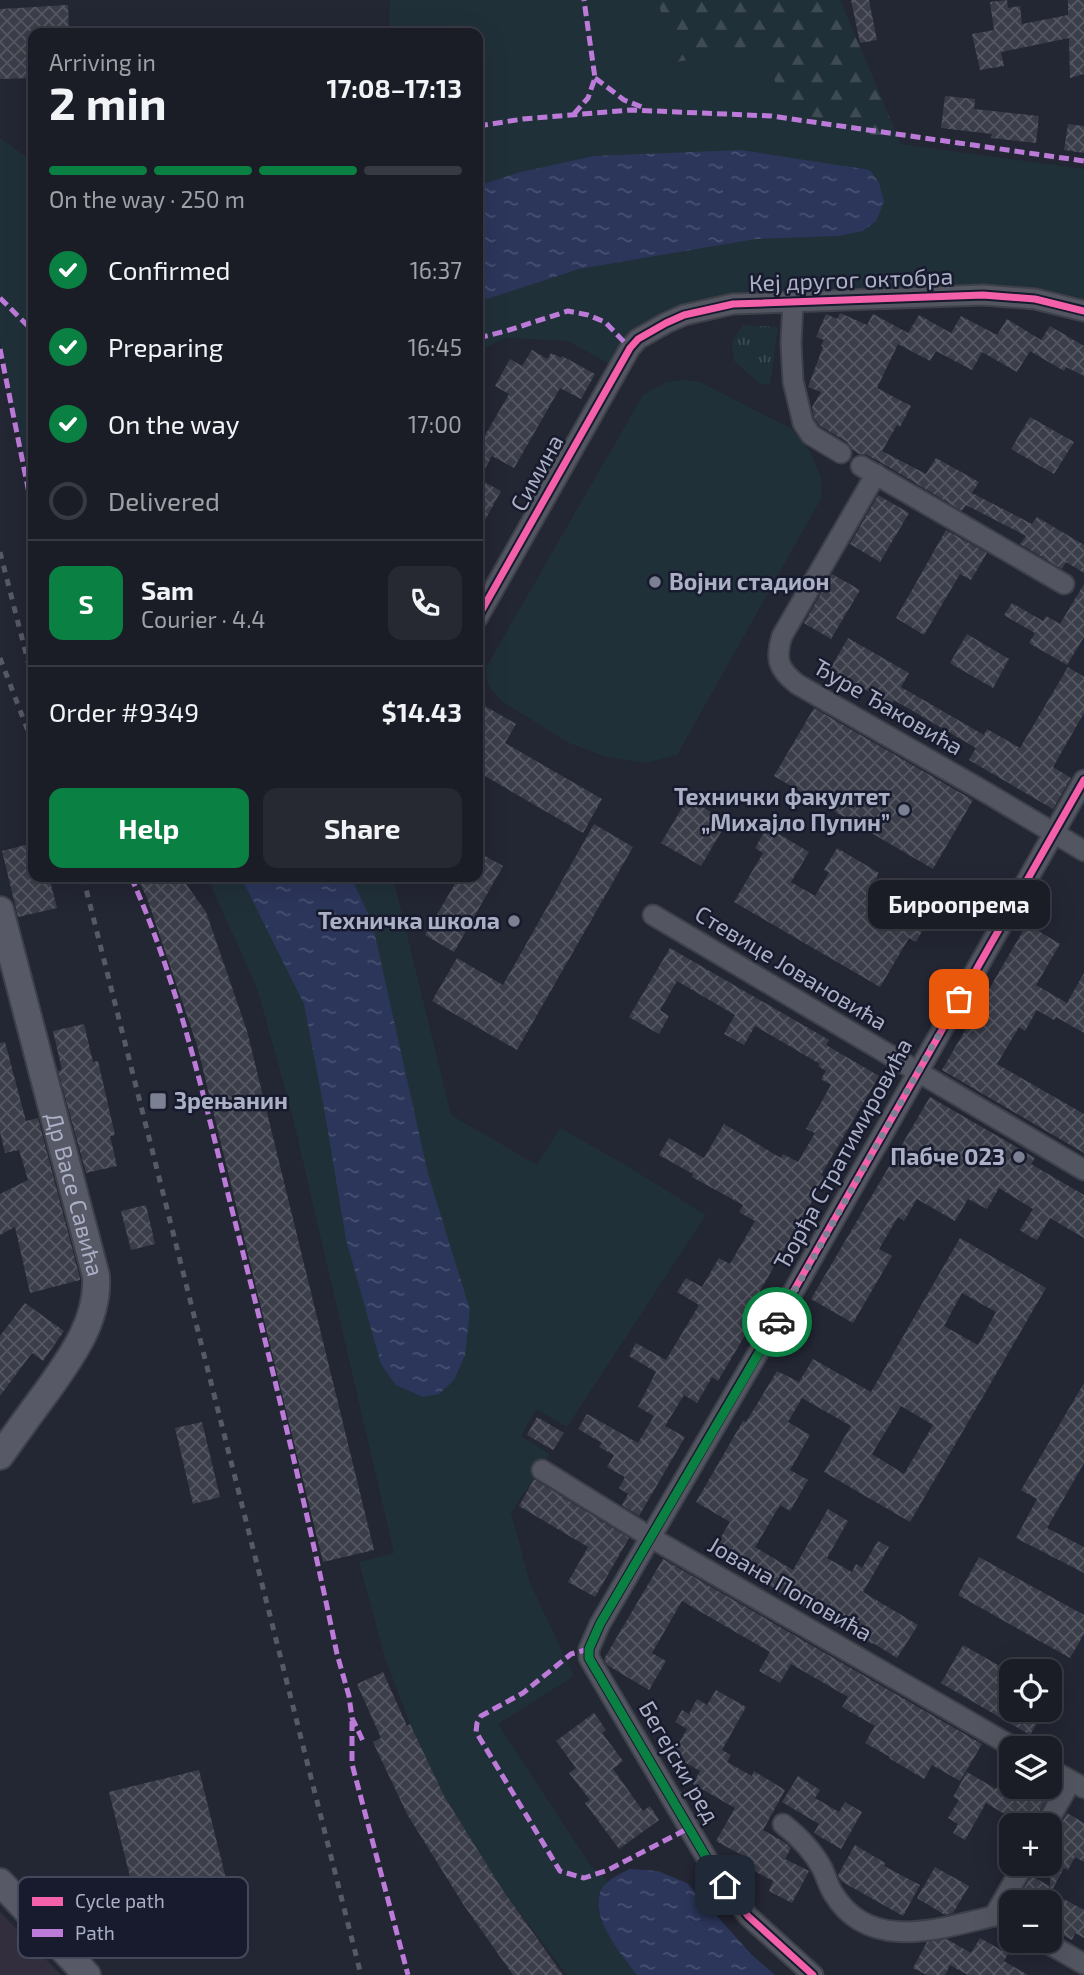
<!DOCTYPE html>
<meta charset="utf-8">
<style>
body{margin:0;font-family:"Exo 2",sans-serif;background:#272932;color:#f1f3f6;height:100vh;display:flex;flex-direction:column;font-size:26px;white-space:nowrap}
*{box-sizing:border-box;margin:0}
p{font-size:23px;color:#9fa1a7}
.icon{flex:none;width:38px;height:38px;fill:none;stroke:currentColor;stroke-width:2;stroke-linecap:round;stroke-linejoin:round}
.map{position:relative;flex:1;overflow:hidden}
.drawer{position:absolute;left:28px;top:28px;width:455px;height:854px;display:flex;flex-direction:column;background:#1a1c26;border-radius:14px;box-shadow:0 7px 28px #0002,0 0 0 2px #383a43}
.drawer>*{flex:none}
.tools{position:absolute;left:999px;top:1659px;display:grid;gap:14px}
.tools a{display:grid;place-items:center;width:63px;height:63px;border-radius:14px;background:#1a1c26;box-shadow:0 7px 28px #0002,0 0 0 2px #383a43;font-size:35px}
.pin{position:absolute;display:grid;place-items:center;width:60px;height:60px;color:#fff;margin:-30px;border-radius:14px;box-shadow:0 4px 10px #0006}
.courier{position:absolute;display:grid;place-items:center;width:70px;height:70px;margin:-35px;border:5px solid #0b8043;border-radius:50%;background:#fff;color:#222;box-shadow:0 2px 9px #0007}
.bubble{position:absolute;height:49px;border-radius:14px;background:#1a1c26;box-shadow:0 7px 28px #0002,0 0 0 2px #383a43;font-size:23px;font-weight:700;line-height:49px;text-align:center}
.summary em{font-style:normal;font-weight:700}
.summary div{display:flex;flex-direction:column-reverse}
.summary{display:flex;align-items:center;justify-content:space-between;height:119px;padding:0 21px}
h1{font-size:46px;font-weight:700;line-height:52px}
.bar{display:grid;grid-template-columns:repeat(4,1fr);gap:10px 7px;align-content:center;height:84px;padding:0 21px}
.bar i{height:9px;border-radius:5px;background:#383a43}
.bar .on{background:#0b8043}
.bar p{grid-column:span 4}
.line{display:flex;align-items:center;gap:18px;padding:0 21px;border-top:2px solid #383a43}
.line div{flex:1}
.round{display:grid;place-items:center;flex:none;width:74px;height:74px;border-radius:14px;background:#272932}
ol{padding:0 21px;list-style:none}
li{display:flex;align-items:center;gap:21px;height:77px}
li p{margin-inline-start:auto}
li .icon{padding:7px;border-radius:50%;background:#0b8043;color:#fff;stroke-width:4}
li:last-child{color:#9fa1a7}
li i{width:38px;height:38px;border:4px solid #383a43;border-radius:50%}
.cta{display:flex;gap:14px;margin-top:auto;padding:14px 21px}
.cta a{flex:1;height:80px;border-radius:14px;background:#0b8043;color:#fff;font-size:28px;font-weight:700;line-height:80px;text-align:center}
.cta a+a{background:#272932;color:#f1f3f6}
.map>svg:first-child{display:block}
</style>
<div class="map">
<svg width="1084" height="1975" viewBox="0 0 1084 1975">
<defs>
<pattern id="forest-firs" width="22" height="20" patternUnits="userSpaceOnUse" patternTransform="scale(1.75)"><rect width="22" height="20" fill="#203039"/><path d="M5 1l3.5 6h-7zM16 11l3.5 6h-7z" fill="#3e4b54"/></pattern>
<pattern id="park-tufts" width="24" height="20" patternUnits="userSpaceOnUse" patternTransform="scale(1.75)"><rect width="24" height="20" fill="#203039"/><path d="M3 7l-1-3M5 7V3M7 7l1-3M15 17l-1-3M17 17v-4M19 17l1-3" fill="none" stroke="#3e4b54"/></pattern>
<pattern id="water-ripples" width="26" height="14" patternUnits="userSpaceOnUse" patternTransform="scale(1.75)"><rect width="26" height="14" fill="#2c365b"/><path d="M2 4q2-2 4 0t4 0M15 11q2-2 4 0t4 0" fill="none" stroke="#485171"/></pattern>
<pattern id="building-cross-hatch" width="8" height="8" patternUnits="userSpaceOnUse" patternTransform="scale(1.75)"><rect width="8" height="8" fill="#3b3e49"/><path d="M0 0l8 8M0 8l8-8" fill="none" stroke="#555762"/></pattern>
</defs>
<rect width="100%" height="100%" fill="#232633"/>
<polygon fill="#322e3e" points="0,1912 61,1975 0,1975"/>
<g fill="#203039">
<polygon points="390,0 658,0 673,63 762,44 784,108 901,144 1084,169 1084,305 1027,288 789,291 722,296 661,313 608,363 568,341 506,338 478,351 478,302 579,269 756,239 839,236 863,231 879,183 870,170 742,150 517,173 478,186 478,33 389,33"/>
<polygon points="0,138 33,162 33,496 0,341"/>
<polygon points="684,380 700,382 792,429 811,453 821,478 822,497 677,755 646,763 607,757 569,743 503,702 490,688 487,678 486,667 643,395 666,382"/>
<path d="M 207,877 L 393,877 L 451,1115 L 537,1165 L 560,1128 L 624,1164 L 706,1215 L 567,1427 L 536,1409 L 521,1436 L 550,1454 L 511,1513 L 530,1583 L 574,1676 L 498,1724 L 591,1866 L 608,1881 C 605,1885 601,1890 599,1895 C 590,1917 624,1958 637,1975 L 567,1975 L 500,1886 L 444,1796 L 410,1724 L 385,1658 L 359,1562 L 394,1553 L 291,1110 L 257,988 Z"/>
</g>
<polygon fill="url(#forest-firs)" points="658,0 840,0 901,144 784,108 762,44 673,63"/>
<polygon fill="url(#park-tufts)" points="743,325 778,327 770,384 760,384 734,361 732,342"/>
<g fill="url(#water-ripples)">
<polygon points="742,150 870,170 879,183 884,202 876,221 863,231 839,236 756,239 579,269 478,302 478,186 517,173 594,156"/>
<polygon points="241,877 351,877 372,922 428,1174 470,1310 465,1355 454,1380 439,1394 423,1397 396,1385 381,1364 346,1239 324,1108 304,1004"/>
<path d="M 629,1869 L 658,1871 L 687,1883 L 752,1955 L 775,1975 L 637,1975 C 620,1953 578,1904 610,1880 C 615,1876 623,1873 629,1869 Z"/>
</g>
<g fill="url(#building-cross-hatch)" fill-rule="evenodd">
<polygon points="851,0 869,0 877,40 860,43"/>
<polygon points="1007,0 1008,8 1020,6 1022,24 1068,15 1068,0 1084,0 1084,74 1070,78 1069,38 1001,52 1004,66 980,70 972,34 994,30 990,2"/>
<polygon points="68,5 69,33 33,33 33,78 0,79 0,9"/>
<polygon points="945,96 975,99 974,109 1039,116 1036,143 991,138 992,134 941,128"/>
<polygon points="1068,124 1084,126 1084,153 1064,150"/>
<polygon points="840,313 867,325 873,314 908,333 919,315 951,333 961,316 997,335 1007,319 1041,340 1050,326 1084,346 1084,376 1066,367 1064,371 1030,351 1017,372 982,352 972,370 936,351 930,361 898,344 877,388 911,406 900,427 897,425 882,451 926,474 936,458 979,482 972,493 1032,524 1037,517 1084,545 1084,573 1066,562 1062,569 1020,544 1026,536 966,505 962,511 882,463 867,455 859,454 853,450 847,442 820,426 814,418 812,407 821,392 808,387 823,347 821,346 824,340 816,337 826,314 837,319"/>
<polygon points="532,350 547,359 551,353 561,358 562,356 595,374 581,399 560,388 514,468 492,456 479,479 501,491 478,533 478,433 484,437 509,394 495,386 510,359 522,366"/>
<polygon points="1030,417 1074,442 1054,474 1011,449"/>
<polygon points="878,495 909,513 880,562 850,544"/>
<polygon points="946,530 987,553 971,580 960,574 924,635 896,618"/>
<polygon points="832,574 860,590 831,639 804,623"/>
<polygon points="1084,584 1084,637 1067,665 1029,643 1035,633 1004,615 1012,603 1043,621 1046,616 1060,624"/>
<polygon points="967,634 1009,659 993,688 950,663"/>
<polygon points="848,638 909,673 901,687 984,735 987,729 1020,748 1068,667 1084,677 1084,713 1053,767 1071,778 1053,809 969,760 976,748 894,700 891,705 830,669"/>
<polygon points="478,702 516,724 505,743 602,799 583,833 478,772"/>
<polygon points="814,708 973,800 933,869 774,776"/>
<polygon points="688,798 727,822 701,866 661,843"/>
<polygon points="594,824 633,847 517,1050 432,1001 457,958 503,985"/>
<polygon points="767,827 809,852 791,882 815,896 829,873 824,870 837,848 879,873 871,887 928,921 916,942 909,938 880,987 734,902 763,853 755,848"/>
<polygon points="33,843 33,877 49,877 57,908 18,917 2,851"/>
<polygon points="478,852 503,866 454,952 425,935 459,877 478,877"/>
<polygon points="137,877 181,877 206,912 247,1031 374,1550 323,1562 197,1045 147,898"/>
<polygon points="1027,924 1060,944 1036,985 1067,1003 1084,973 1084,1033 1056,1017 1054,1020 1037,1010 1025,1031 1019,1027 997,1064 1084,1114 1084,1153 942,1070"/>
<polygon points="670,948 829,1040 826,1045 879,1076 821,1175 825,1178 821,1186 747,1313 755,1318 718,1381 712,1377 697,1403 684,1395 665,1426 685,1437 639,1516 622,1505 628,1494 619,1488 625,1477 607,1467 614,1455 599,1447 602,1443 578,1429 587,1414 638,1443 654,1416 638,1407 656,1372 629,1356 636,1343 666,1360 699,1305 677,1292 686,1278 702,1287 719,1258 730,1264 755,1221 739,1212 743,1205 692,1177 693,1174 659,1155 669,1138 704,1158 724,1124 781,1158 783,1154 798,1162 815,1133 806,1129 831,1085 821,1079 826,1071 818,1066 820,1064 755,1026 744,1045 724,1034 735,1015 677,981 660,1010 669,1016 659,1034 629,1017"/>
<polygon points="84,1024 93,1062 98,1061 115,1135 110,1136 117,1166 86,1173 58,1071 62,1070 53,1031"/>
<polygon points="5,1042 26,1121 38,1118 80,1278 80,1280 30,1293 15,1227 0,1235 0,1194 28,1180 19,1150 5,1153 0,1132 0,1043"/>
<polygon points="930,1097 1035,1158 1031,1164 1084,1195 1084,1238 1050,1218 1037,1240 1029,1236 1020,1230 1033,1209 999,1188 987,1209 968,1199 955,1221 917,1199 904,1221 898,1217 879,1249 892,1256 853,1323 811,1299"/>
<polygon points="146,1205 155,1244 131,1250 121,1211"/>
<path d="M 960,1238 L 1046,1288 L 910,1522 L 824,1472 L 851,1426 L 802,1398 L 788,1422 L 810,1435 L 790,1470 L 808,1480 L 790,1511 L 780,1505 L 755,1547 L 793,1570 L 828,1509 L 848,1521 L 827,1558 L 852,1572 L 856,1564 L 862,1568 L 878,1541 L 889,1547 L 863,1592 L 918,1625 L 897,1658 L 873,1643 L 872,1644 L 842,1627 L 842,1629 L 712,1552 L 730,1522 L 696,1502 L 743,1421 L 746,1422 L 777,1371 L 799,1382 L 813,1359 L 871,1392 ZM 962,1293 L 996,1312 L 978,1345 L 944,1326 ZM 901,1406 L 933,1425 L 904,1474 L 872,1454 Z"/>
<polygon points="25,1303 64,1331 43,1361 32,1353 0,1396 0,1336"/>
<polygon points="1084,1383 1084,1463 1047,1528 1084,1547 1084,1573 1016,1538 1037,1499 1021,1490"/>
<polygon points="537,1417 564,1433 553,1450 527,1435"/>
<polygon points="202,1422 220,1497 193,1504 175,1428"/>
<polygon points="534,1479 629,1538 595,1597 568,1582 588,1547 519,1506"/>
<polygon points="979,1557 1084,1615 1084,1634 1070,1658 958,1595"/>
<polygon points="663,1559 982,1744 960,1781 932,1765 924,1779 889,1758 890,1757 865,1743 875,1726 842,1707 848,1697 791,1664 780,1683 759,1671 770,1652 682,1601 652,1653 666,1661 649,1690 607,1665 604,1659"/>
<polygon points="963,1645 1012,1673 1012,1710 1045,1710 1030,1735 941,1683"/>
<polygon points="383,1672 407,1726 410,1724 444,1796 500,1886 563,1975 513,1975 463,1904 407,1814 373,1742 381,1738 357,1684"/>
<polygon points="716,1690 746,1707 722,1750 731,1755 727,1762 752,1776 754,1771 785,1790 763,1830 786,1843 791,1848 785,1859 809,1871 792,1903 769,1891 773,1881 745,1866 749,1859 716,1841 735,1808 693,1784 700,1771 672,1755 687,1729 675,1722 682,1710 689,1714 697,1699 707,1705"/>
<polygon points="594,1713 606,1730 602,1733 623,1761 613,1769 643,1811 650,1806 659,1820 619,1849 585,1803 590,1800 569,1773 576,1768 556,1741"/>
<polygon points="1012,1762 1012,1787 1054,1787 1035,1819 1034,1825 1023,1825 986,1803 965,1840 953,1833 958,1824 948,1818 959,1800 953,1797 967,1772 996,1789"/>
<polygon points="199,1770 227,1883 137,1905 109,1792"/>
<polygon points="798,1776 820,1790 815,1798 839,1812 845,1802 862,1812 841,1849 814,1833 819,1824 782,1802"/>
<polygon points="1067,1813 1084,1823 1084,1862 1075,1857 1068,1870 1064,1868 1051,1892 1084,1910 1084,1938 1075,1933 1072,1940 1050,1928 1050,1902 1016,1902 1031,1876 1050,1886 1050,1836 1057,1831"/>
<polygon points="855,1845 885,1863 884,1866 920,1885 903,1916 841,1881 838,1875"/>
<polygon points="935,1867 969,1886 953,1913 945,1915 917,1898"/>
<polygon points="980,1938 1008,1954 1004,1961 1028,1975 968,1975 950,1965 945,1975 927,1975 913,1968 927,1942 947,1939 971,1953"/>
</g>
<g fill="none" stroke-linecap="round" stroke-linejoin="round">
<defs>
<g id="street">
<polyline points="793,302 791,343 793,381 803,423 811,435 841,453"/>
<polyline points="861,466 1064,584"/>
<path d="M 876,474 L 782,636 C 775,659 778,669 797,684 L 987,793 L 1084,851"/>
<polyline points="478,617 630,348 638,339 666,323 684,315 733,304 983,295 1035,299 1084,311"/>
<polyline points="653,915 1084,1170"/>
<polyline points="542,1470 650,1537 1015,1748"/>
<polyline points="1050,1769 1084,1788"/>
<path d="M 783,1824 C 798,1836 813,1851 822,1868 C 826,1876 828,1885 833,1893 C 870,1955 943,1927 999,1915 L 1012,1922"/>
<polyline points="1046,1825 1071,1781"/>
<polyline points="994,1916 1024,1864"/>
<polyline points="1044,1941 1084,1964"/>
<polyline points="813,1975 748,1916 713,1869 589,1658 589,1649 600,1624 776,1322 1084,780"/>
</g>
<g id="secondary">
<path id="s1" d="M 0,910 L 96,1276 C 99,1321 70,1359 45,1394 C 30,1414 15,1435 0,1456"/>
<polyline points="0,1882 87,1975"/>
</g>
</defs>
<use href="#street" stroke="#3e404a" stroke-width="23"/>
<use href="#secondary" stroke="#3e404a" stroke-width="30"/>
<use href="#street" stroke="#535661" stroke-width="19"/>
<use href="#secondary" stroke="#575a66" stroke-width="26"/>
<g stroke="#575a64" stroke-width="5" stroke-dasharray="7 7" stroke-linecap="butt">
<polyline points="0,552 33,681"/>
<polyline points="0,658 33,744"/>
<polyline points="83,877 361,1975"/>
</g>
<g stroke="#bd7bd9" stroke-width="5" stroke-dasharray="10 5" stroke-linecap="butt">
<polyline points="595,78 624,100 642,107"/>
<polyline points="574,114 588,98 595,78 584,0"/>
<polyline points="478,126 523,119 631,110 771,116 1084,161"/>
<polyline points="0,298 33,331"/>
<polyline points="478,338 506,331 568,311 588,315 605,322 630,348"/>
<polyline points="0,349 33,513"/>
<path d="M 131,877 C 178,982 203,1094 231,1206 C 269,1354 306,1504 337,1654 L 349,1696 L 352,1718 L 364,1743"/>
<polyline points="589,1649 571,1654 523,1693 481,1716 477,1723 476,1732 560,1871 584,1878 608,1870 689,1828"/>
<polyline points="352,1721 352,1764 408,1975"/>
</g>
<defs>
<g id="cycleway">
<polyline points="478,617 630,348 638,339 666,323 684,315 733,304 983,295 1035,299 1084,311"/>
<polyline points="813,1975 748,1916 713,1869 589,1658 589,1649 600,1624 776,1322 1084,780"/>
</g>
</defs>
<use href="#cycleway" stroke="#171b2d" stroke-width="11"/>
<use href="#cycleway" stroke="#f560ab" stroke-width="7"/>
</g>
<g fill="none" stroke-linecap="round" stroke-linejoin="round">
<polyline stroke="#7b8093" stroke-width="7" stroke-dasharray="0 12.6" points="777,1322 959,999"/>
<polyline stroke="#0b8043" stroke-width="9" points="725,1885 713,1869 589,1658 589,1649 600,1624 777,1322"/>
</g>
<g fill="#7b8093" stroke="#171b2d" stroke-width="2.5">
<circle cx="655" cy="582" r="7"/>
<circle cx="904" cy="810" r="7"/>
<circle cx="514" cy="921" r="7"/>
<rect x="149" y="1092" width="18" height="18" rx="3.5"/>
<circle cx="1019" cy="1157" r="7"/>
</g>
<g text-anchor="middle" stroke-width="5" stroke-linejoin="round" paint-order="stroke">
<g font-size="23" fill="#abb0c6" stroke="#171b2d">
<text transform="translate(851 280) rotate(-2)" y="8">Кеј другог октобра</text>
<text transform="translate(537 473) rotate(-61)" y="8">Симина</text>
<text transform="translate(888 707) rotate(30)" y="8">Ђуре Ђаковића</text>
<text transform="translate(791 968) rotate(31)" y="8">Стевице Јовановића</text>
<text transform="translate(843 1154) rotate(-61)" y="8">Ђорђа Стратимировића</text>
<text dy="8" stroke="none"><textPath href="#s1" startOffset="294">Др Васе Савића</textPath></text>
<text transform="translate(790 1589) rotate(30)" y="8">Јована Поповића</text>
<text transform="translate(679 1762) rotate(60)" y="8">Бегејски ред</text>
</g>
<g font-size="23" font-weight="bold" fill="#abb0c6" stroke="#171b2d" text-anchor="end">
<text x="669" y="590" text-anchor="start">Војни стадион</text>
<text x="890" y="805">Технички факултет<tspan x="890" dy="26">„Михајло Пупин”</tspan></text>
<text x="500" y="929">Техничка школа</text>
<text x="174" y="1109" text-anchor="start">Зрењанин</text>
<text x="1005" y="1165">Пабче 023</text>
</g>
</g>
<rect x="18" y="1877" width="230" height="81" rx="10" fill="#171b2d" stroke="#43485b" stroke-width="2"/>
<rect x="32" y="1897" width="31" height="9" fill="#f560ab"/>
<rect x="32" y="1929" width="31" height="8" fill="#bd7bd9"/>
<g font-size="19" fill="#abb0c6">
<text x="75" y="1908">Cycle path</text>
<text x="75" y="1940">Path</text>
</g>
</svg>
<div class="tools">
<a><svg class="icon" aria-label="locate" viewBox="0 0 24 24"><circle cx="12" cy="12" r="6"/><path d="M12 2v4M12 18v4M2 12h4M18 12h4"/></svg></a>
<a><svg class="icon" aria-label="layers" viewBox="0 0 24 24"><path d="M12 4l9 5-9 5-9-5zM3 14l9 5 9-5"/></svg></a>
<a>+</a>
<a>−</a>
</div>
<div class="pin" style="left:959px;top:999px;background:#ea580c"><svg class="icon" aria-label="bag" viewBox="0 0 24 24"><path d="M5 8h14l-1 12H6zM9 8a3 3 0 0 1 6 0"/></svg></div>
<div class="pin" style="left:725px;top:1885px;background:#1f2937"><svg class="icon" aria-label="home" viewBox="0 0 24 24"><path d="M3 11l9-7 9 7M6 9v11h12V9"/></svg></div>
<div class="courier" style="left:777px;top:1322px"><svg class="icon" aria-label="car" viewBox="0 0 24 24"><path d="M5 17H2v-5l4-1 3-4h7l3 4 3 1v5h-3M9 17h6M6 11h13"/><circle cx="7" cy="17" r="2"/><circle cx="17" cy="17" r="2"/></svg></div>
<div class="bubble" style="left:868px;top:880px;width:182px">Бироопрема</div>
<section class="drawer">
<div class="summary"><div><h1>2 min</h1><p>Arriving in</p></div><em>17:08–17:13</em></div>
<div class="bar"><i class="on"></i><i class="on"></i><i class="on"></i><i></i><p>On the way · 250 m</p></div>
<ol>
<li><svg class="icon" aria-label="check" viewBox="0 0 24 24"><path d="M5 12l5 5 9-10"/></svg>Confirmed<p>16:37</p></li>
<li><svg class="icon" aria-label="check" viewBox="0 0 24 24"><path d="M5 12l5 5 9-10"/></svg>Preparing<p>16:45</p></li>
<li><svg class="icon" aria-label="check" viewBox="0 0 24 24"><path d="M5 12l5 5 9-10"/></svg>On the way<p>17:00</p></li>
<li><i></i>Delivered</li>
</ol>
<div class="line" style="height:126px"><b class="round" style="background:#0b8043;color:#fff">S</b><div><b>Sam</b><p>Courier · 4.4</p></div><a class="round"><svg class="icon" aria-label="phone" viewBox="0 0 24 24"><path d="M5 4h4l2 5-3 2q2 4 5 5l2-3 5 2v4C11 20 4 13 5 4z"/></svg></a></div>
<div class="line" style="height:91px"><div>Order #9349</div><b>$14.43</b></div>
<div class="cta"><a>Help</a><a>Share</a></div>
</section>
</div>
